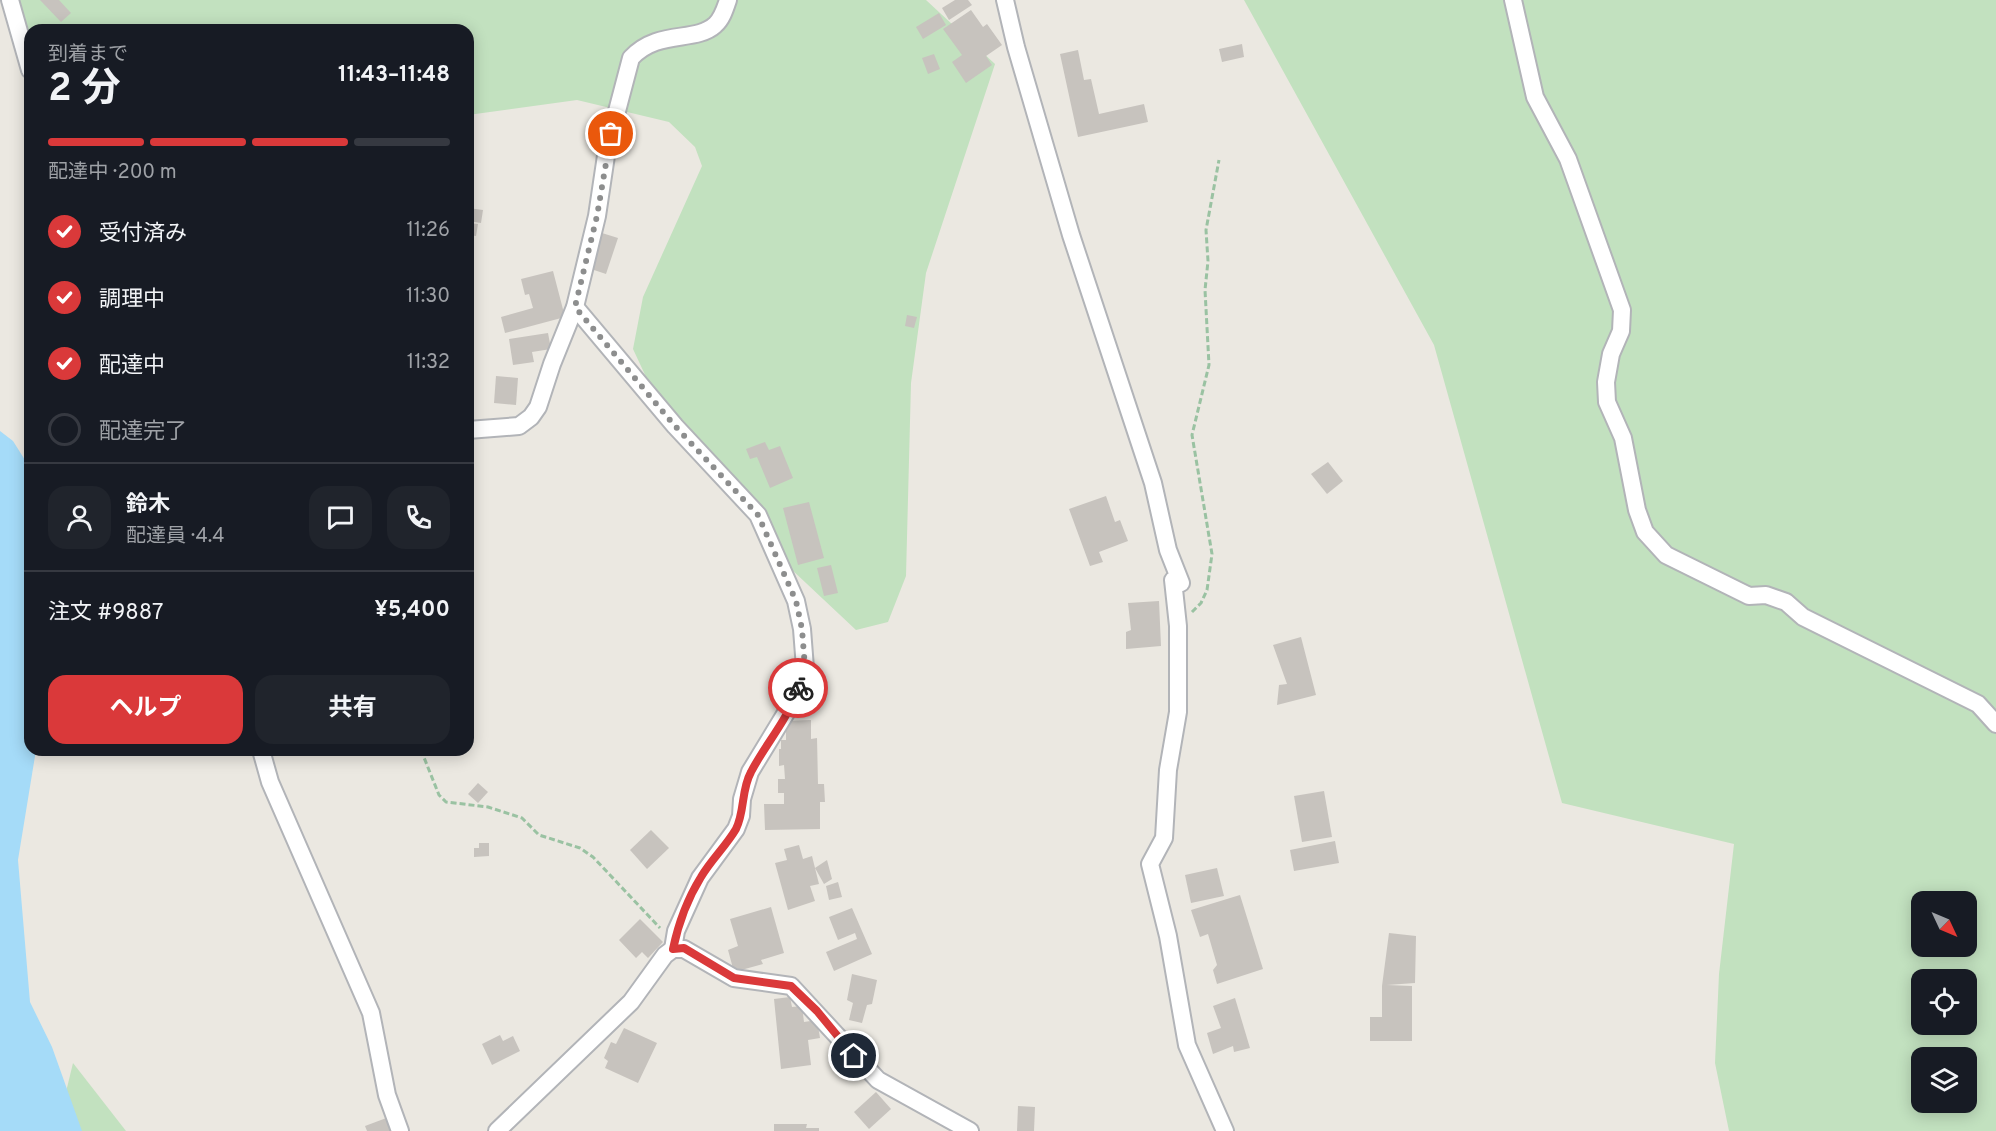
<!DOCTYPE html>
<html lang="ja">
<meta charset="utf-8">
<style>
body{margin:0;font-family:Overpass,"Noto Sans JP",sans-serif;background:#20242c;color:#f1f3f6;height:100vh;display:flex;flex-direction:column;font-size:22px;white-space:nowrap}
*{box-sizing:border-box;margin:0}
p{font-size:20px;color:#9ea1a6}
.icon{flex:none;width:33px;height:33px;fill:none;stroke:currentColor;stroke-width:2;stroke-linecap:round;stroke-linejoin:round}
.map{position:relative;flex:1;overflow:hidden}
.panel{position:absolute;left:24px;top:24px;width:450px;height:732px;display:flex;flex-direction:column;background:#171b24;border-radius:18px;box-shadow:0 3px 15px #0003}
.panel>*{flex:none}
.needle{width:39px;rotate:134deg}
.tools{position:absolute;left:1911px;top:891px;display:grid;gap:12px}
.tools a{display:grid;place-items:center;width:66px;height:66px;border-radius:12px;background:#171b24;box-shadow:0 3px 15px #0003;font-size:30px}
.pin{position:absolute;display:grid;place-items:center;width:51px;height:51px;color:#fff;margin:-26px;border:3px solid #fff;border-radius:50%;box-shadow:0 2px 6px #0007}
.courier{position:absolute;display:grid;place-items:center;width:60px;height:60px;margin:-30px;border:4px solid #da393a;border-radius:50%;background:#fff;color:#222;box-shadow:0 2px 8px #0007}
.head em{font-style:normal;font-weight:700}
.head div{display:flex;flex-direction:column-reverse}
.head{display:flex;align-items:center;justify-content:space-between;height:102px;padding:0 24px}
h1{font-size:39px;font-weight:700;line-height:45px}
.bar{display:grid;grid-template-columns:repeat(4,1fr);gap:9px 6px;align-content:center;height:72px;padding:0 24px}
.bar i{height:8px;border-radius:4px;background:#363941}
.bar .active{background:#da393a}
.bar p{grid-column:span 4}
.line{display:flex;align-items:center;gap:15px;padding:0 24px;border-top:2px solid #363941}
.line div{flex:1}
.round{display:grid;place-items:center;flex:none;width:63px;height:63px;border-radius:18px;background:#20242c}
ol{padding:0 24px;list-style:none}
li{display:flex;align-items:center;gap:18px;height:66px}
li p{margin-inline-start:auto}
li .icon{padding:6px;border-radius:50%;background:#da393a;color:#fff;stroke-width:4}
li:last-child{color:#9ea1a6}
li i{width:33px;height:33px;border:3px solid #363941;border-radius:50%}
.cta{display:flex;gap:12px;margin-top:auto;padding:12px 24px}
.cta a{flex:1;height:69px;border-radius:18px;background:#da393a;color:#fff;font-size:24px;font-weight:700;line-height:69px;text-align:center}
.cta a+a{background:#20242c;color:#f1f3f6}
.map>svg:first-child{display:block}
</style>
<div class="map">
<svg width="1996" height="1131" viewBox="0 0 1996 1131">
<rect width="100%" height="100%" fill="#ebe8e1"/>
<g fill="#c2e1bf" fill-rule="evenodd">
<polygon points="17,0 926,0 995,64 926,273 911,383 906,576 888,622 856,630 790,568 654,394 633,349 643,297 702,166 695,147 669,122 577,100 468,115 468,30 30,30 30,81 15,40"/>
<path d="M 1244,0 L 1996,0 L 1996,1131 L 1729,1131 L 1715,1063 L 1719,974 L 1734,844 L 1562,803 L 1434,345 ZM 1922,902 L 1966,902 L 1966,946 L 1922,946 ZM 1922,980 L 1966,980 L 1966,1024 L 1922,1024 ZM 1922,1058 L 1966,1058 L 1966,1102 L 1922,1102 Z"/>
<polygon points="73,1063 126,1131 62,1131 58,1125"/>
</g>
<polygon fill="#a5dbf8" points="0,431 13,441 30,468 30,750 36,750 18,860 30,1002 52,1047 82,1131 0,1131"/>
<g fill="#c7c3be">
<polygon points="40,0 59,0 71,13 61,22"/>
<polygon points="955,0 968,0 972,5 949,20 942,8"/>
<polygon points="971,10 983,27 987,24 1002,45 986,56 992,65 966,83 952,62 962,55 943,29"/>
<polygon points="939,13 946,25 923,39 916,27"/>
<polygon points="1242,44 1244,57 1222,62 1219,49"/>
<polygon points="1078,50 1084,80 1091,79 1099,114 1144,104 1148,122 1078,137 1060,54"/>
<polygon points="934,54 940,69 928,74 922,58"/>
<polygon points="468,208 483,210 481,223 468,221"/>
<polygon points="468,223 478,224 476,236 468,235"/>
<polygon points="602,233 618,238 606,274 591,269"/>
<polygon points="553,271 565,317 505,333 501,317 533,308 529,294 525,295 521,279"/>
<polygon points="907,315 917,317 914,328 905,326"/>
<polygon points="548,333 551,349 532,352 534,362 513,365 509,339"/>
<polygon points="496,376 518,378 516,405 494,403"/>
<polygon points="765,442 769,450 780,446 793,478 770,488 757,457 750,459 746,449"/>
<polygon points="1328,462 1343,481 1327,494 1311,474"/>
<polygon points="1106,496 1115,522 1120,520 1128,541 1099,552 1103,562 1090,566 1069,509"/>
<polygon points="809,502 824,558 798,565 783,508"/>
<polygon points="831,565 838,593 824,596 817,568"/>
<polygon points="1159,601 1161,646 1126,649 1126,632 1131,630 1128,603"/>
<polygon points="1301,637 1316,695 1277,705 1279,685 1287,684 1273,645"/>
<polygon points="811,720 811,739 817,738 818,784 824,784 825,802 820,802 820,829 765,830 764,804 784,804 784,793 778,793 778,779 785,779 784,765 779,766 779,749 781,749 781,740 786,740 786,721"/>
<polygon points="478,783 488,792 478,803 468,794"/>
<polygon points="1324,791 1332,837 1302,842 1294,796"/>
<polygon points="651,830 669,848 647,869 630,850"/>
<polygon points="1335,841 1339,863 1294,871 1290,850"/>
<polygon points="479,843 489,843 489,856 474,857 474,848 479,848"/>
<polygon points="799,845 803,859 812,856 815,868 827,860 832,879 824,884 815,868 819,884 810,886 815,901 788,910 775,863 787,860 784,849"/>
<polygon points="1217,868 1224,896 1191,903 1185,875"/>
<polygon points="838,882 842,897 829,900 826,886"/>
<polygon points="1240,895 1263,969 1217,984 1213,970 1217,965 1208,934 1200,937 1191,910"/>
<polygon points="771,907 784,953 761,960 763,964 734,972 728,950 738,946 730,919"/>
<polygon points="852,908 872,954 834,971 826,952 857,939 855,933 838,940 829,917"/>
<polygon points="640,919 663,942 648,958 642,952 636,958 619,940"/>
<polygon points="1389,933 1416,936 1415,983 1387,985 1412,986 1412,1041 1370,1041 1370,1017 1382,1017 1382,986"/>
<polygon points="852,974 877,980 872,1004 867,1005 862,1023 849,1020 853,1003 847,1000"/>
<polygon points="790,997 792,1007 802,1006 804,1022 817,1020 820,1038 808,1040 811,1065 781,1069 774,999"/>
<polygon points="1235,998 1250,1048 1234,1052 1233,1046 1213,1054 1207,1033 1221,1028 1213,1006"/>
<polygon points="624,1028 657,1043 638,1083 605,1068 608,1061 604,1058 611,1042 616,1044"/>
<polygon points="500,1035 503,1041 513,1036 520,1051 492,1065 482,1044"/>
<polygon points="876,1092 891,1109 869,1129 854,1112"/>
<polygon points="1018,1106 1035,1107 1034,1131 1017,1131"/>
<polygon points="389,1117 394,1131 367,1131 365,1126"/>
<polygon points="774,1124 807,1124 806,1128 819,1128 819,1131 774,1131"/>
</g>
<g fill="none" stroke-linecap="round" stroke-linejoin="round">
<defs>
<g id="street">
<polyline points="10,0 30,70"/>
<polyline points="1005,0 1016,47 1071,235 1153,483 1168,550 1181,583 1173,580 1178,626 1178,712 1168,770 1164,838 1150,864 1168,936 1187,1045 1225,1131"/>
<polyline points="1513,0 1535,97 1568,159 1622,310 1621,331 1611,354 1606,382 1607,402 1623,438 1637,510 1645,532 1666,555 1749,596 1766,595 1786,602 1803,617 1978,704 1996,724"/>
<polyline points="575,307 675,426 758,515 796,601 802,629 805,668 795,698 750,772 742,799 741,816 736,829 700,878 676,931 673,949"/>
<path d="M 468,430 L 519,426 L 531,417 L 538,407 L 552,364 L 575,307 L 597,216 L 607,149 L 631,58 C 658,29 695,43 715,25 C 722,19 725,9 728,0"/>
<polyline points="261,750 270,782 371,1013 387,1095 400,1131"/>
<polyline points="497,1131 631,1002 665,955 673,949 684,949 734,978 791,986 878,1080 970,1131"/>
</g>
</defs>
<use href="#street" stroke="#b2b4b8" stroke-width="20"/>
<g stroke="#9ac2a2" stroke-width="3" stroke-dasharray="6 3" stroke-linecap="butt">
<polyline points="1192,612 1201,603 1207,590 1212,554 1192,435 1209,365 1205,290 1208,261 1206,230 1219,160"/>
<polyline points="421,750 439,795 446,802 488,807 522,818 539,835 580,848 593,857 660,928"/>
</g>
<use href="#street" stroke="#fff" stroke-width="16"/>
</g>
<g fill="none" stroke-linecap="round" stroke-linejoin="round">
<polyline stroke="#8d8e8e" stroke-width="6" stroke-dasharray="0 10.8" points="611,134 597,216 575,307 675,426 758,515 796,601 802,629 805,668 798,688"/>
<path stroke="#da393a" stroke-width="8" d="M 798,688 C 788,720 766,743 751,772 C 741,790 745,811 736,829 C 726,846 711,860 701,877 C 688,898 678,925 673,949 L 684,948 L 734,978 L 791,986 L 817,1011 L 854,1056"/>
</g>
</svg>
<div class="tools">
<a><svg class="needle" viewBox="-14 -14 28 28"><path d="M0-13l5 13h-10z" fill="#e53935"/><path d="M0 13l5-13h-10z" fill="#9ea1a6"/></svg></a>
<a><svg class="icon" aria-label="locate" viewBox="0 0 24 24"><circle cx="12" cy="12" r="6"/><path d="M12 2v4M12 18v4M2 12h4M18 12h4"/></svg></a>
<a><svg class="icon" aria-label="layers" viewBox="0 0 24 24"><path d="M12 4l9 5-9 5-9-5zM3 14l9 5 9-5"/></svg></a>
</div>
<div class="pin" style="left:611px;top:134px;background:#ea580c"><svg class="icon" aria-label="bag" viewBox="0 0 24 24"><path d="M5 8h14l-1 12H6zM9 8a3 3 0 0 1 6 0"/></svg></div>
<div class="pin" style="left:854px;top:1056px;background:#1f2937"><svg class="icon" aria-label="home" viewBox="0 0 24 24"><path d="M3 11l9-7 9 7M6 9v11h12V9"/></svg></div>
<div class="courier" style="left:798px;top:688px"><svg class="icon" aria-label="bike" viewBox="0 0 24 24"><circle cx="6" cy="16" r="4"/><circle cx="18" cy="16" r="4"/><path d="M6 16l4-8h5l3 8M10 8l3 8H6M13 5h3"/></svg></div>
<section class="panel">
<div class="head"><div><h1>2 分</h1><p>到着まで</p></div><em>11:43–11:48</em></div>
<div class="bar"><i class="active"></i><i class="active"></i><i class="active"></i><i></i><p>配達中 · 200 m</p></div>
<ol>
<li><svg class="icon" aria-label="check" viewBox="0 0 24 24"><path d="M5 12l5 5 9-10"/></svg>受付済み<p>11:26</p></li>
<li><svg class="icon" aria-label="check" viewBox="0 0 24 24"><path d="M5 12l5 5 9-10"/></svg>調理中<p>11:30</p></li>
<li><svg class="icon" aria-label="check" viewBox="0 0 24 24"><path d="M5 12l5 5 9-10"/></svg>配達中<p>11:32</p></li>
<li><i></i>配達完了</li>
</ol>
<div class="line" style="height:108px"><a class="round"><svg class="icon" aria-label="person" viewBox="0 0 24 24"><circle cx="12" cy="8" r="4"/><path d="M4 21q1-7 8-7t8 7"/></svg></a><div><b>鈴木</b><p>配達員 · 4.4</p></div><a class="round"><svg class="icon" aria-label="chat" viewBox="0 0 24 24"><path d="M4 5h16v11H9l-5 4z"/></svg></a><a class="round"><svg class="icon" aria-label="phone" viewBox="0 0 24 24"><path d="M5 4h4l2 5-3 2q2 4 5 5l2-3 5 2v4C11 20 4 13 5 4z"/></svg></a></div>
<div class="line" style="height:78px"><div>注文 #9887</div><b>¥5,400</b></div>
<div class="cta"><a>ヘルプ</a><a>共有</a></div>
</section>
</div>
